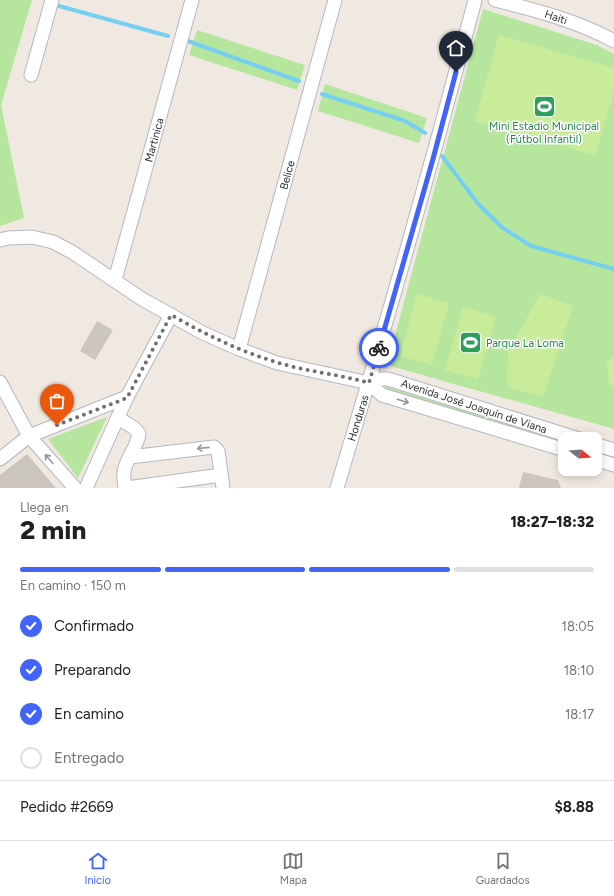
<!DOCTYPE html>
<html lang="es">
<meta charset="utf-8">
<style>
body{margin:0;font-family:Figtree,sans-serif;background:#f6f6f6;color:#202124;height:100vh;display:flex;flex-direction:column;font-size:15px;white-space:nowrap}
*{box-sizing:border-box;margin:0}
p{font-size:13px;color:#757577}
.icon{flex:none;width:22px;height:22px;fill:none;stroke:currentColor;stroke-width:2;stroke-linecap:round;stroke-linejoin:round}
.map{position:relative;height:488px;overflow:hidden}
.side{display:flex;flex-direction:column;background:#fff;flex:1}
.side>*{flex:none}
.needle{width:26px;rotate:107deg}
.tools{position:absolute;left:558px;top:432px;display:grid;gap:8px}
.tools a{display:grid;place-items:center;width:44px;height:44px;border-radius:8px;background:#fff;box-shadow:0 2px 10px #0003;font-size:20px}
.pin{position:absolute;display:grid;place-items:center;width:34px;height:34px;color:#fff;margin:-41px -17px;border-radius:50% 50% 50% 0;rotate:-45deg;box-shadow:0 0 4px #0007}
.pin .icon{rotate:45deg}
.courier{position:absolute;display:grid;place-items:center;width:40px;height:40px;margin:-20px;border:3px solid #4264fb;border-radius:50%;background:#fff;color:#222;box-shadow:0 1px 5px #0007}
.head em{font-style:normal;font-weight:800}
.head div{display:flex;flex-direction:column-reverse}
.head{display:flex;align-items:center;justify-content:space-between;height:68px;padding:0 20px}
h1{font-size:26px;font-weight:800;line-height:30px}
.bar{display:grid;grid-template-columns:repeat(4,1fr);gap:6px 4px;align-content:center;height:48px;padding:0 20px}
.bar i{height:5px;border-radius:3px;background:#e0e0e0}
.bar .selected{background:#4264fb}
.bar p{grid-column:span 4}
.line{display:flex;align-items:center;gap:10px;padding:0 20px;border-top:1px solid #e0e0e0}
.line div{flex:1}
ol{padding:0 20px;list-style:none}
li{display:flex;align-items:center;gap:12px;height:44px}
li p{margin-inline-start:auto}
li .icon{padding:4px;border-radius:50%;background:#4264fb;color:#fff;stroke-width:4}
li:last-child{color:#757577}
li i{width:22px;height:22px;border:2px solid #e0e0e0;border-radius:50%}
.dock{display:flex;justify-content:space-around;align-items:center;height:56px;border-top:1px solid #e0e0e0;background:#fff;font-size:11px;color:#757577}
.dock a{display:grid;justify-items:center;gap:2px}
.dock .selected{color:#4264fb}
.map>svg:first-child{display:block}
</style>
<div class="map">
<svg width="614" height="488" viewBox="0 0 614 488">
<rect width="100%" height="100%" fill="#efe9e1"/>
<g fill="#b6e59e">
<polygon points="0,0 32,0 1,105 24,218 0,226"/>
<polygon points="483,9 597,45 614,54 614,429 387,365"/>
<polygon points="197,30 305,65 297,90 189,55"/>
<polygon points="325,84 427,118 419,143 318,111"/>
<polygon points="381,385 525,429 525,431 524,432 381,388"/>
<polygon points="107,417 78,478 48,439"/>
</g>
<g fill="#c9ec9a">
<polygon points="499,35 614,68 614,91 595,155 475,121"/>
<polygon points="417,294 449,303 432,365 400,356"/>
<polygon points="540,294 573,306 543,397 507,387 508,353"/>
<polygon points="463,307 496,317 478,379 445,370"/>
<polygon points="614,356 614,387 608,382 607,362"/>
</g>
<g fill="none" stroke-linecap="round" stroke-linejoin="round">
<g stroke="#75cff0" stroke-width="4">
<polyline points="59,6 168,36"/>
<polyline points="188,41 299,81"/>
<polyline points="322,94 405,121 425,133"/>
<polyline points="442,156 479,205 503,228 531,246 614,269"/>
</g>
</g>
<g fill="#cbc7bf">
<polygon points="97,321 113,330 95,360 80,351"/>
<polygon points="27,454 56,488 0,488 0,475"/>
<polygon points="523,472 558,480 561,488 519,488"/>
</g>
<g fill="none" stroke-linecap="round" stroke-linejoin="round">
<defs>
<g id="minor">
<path d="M 495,0 C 535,10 578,21 614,41"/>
<polyline points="31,75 52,0"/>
<polyline points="0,240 8,238 32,237 53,242 72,252 142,299 203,333 239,349 277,363 369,383 382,395 565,450"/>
<polyline points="115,280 192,0"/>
<polyline points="239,349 335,0"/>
<polyline points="0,382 29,436 75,488"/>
<polyline points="369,383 379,379 388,379 579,439"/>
<path d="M 118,418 L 134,428 L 139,434 C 137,448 126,458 124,472 C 123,477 125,483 125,488"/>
<polyline points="595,444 614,450"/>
<polyline points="130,457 214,447 218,451 223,488"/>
<polyline points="0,459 29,436 127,397"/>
<polyline points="595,459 614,465"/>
<polyline points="86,488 127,397 171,315"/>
<polyline points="127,488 221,475"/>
<path d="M 337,488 C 386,326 432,163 475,0"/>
</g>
</defs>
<use href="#minor" stroke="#b4b7c1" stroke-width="15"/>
<use href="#minor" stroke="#fff" stroke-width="13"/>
</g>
<defs><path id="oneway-shaft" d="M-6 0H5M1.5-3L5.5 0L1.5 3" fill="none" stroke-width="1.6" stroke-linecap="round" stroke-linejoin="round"/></defs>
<g stroke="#969696">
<use href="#oneway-shaft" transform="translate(403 401) rotate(17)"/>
<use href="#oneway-shaft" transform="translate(203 448) rotate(174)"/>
<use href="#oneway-shaft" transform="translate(49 459) rotate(-131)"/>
</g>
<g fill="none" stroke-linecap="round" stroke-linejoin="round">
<path stroke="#726f6d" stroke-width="4" stroke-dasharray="0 7.2" d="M 57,425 L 127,398 L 171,315 C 205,334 239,351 276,362 C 307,372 339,374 369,383 L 379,348"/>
<polyline stroke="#4264fb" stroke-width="5" points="379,348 433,159 456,72"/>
</g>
<defs>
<symbol id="stadium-square" viewBox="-11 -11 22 22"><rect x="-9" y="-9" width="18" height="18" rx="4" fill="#2e9e5b" stroke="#fff"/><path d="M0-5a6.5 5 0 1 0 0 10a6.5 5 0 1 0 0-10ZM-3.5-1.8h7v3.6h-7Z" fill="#fff"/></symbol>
</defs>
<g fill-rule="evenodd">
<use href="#stadium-square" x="532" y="94" width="25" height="25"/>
<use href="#stadium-square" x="458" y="330" width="25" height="25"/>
</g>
<g text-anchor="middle" stroke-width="3" stroke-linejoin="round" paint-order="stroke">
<g font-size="11" fill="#2e2e2e" stroke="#fff">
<text transform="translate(556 17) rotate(19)" y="4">Haiti</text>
<text transform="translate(154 140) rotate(-75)" y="4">Martinica</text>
<text transform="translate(287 175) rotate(-75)" y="4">Belice</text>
<text transform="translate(474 406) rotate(18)" y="4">Avenida José Joaquín de Viana</text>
<text transform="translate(358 418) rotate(-73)" y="4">Honduras</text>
</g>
<g font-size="11" fill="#27864d" stroke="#fff">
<text x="544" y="130">Mini Estadio Municipal<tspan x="544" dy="13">(Fútbol Infantil)</tspan></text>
<text x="486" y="347" text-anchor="start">Parque La Loma</text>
</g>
</g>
</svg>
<div class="tools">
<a><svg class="needle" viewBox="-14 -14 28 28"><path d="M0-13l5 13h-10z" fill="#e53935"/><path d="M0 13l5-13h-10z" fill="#757577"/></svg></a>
</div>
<div class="pin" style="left:57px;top:425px;background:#ea580c"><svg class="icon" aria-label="bag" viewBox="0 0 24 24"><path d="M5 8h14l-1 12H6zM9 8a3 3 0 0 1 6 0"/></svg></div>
<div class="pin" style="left:456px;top:72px;background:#1f2937"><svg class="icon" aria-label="home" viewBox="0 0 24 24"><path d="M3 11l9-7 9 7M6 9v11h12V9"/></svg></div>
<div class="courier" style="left:379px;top:348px"><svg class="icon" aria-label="bike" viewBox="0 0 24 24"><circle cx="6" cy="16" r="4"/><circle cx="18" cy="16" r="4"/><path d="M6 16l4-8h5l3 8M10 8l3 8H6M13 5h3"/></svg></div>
</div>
<section class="side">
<div class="head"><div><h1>2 min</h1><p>Llega en</p></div><em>18:27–18:32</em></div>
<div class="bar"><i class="selected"></i><i class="selected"></i><i class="selected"></i><i></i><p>En camino · 150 m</p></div>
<ol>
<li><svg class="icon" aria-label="check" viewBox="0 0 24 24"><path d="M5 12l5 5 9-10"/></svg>Confirmado<p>18:05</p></li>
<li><svg class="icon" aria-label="check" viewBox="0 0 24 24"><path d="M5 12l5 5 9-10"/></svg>Preparando<p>18:10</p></li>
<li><svg class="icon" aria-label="check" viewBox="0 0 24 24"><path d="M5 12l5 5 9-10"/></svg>En camino<p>18:17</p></li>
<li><i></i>Entregado</li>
</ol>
<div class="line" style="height:52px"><div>Pedido #2669</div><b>$8.88</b></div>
</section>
<nav class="dock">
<a class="selected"><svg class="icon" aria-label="home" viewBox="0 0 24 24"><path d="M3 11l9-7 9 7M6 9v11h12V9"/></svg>Inicio</a>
<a><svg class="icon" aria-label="map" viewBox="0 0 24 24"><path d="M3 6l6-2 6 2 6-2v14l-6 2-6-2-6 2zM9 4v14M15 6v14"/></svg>Mapa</a>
<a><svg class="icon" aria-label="saved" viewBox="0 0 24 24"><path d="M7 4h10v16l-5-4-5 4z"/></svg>Guardados</a>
</nav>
